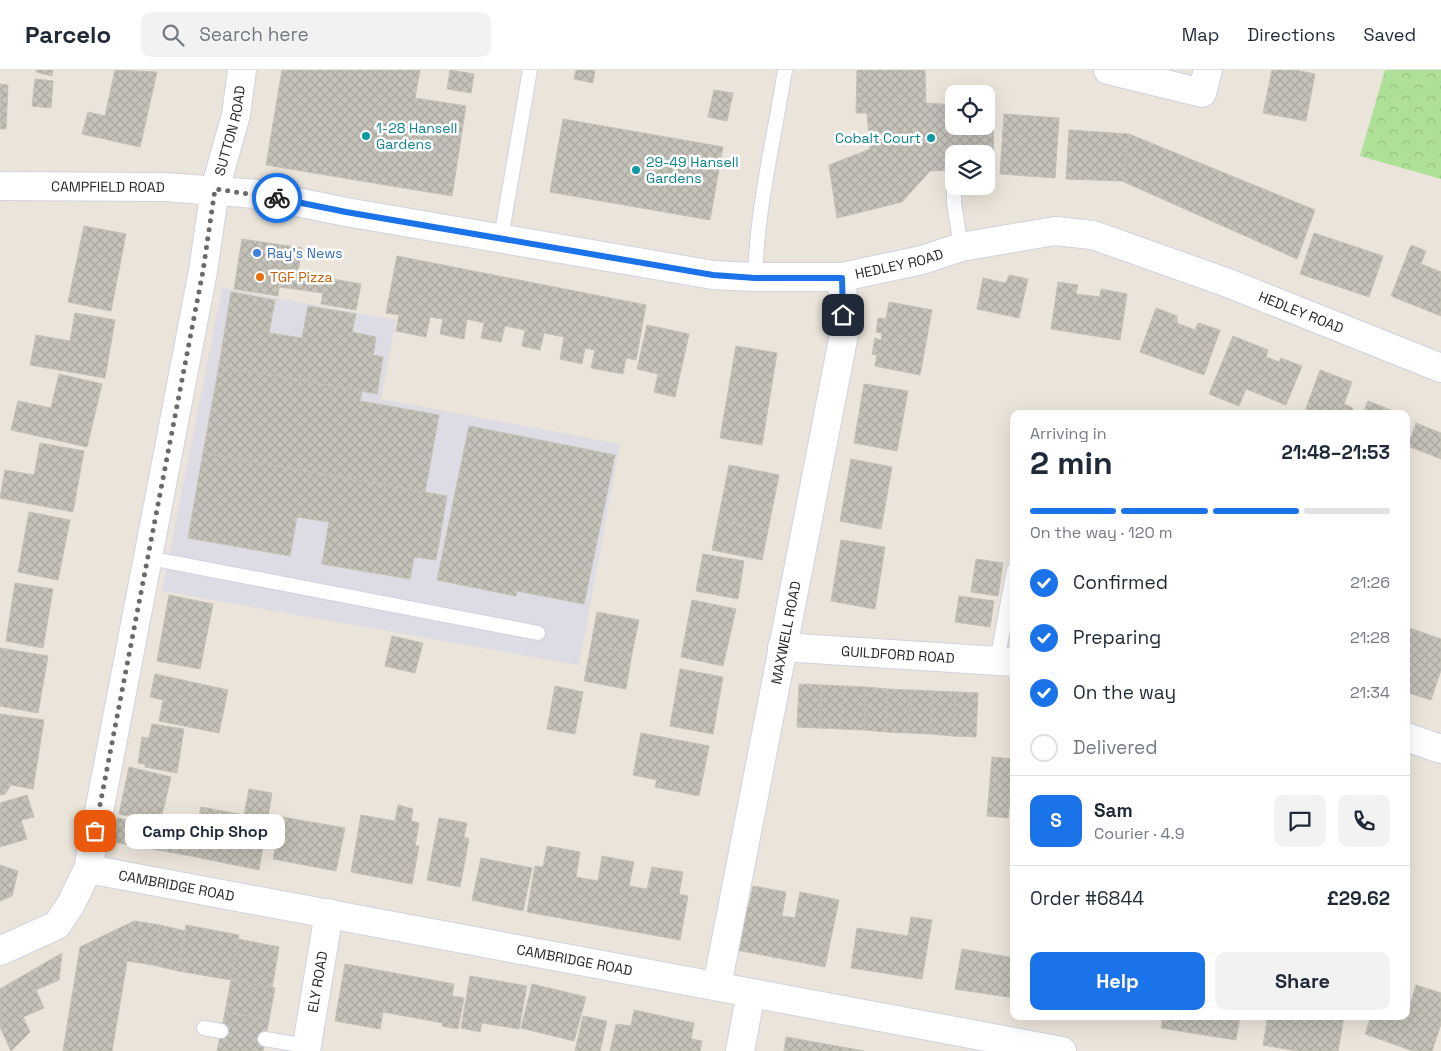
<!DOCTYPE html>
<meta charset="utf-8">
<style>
body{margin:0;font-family:"Space Grotesk",sans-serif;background:#f2f2f3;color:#1f2937;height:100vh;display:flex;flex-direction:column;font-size:19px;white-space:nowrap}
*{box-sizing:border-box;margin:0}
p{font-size:16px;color:#747a83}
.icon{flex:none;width:28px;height:28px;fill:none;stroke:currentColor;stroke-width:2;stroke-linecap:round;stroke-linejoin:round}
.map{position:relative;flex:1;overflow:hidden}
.drawer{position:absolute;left:1010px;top:340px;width:400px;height:610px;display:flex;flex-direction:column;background:#fff;border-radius:10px;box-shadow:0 5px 20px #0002}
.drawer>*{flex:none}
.tools{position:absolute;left:945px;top:15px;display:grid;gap:10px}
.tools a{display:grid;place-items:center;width:50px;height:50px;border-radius:10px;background:#fff;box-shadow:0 5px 20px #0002;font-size:25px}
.pin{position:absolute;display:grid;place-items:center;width:42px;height:42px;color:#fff;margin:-21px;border-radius:10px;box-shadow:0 2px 8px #0006}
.courier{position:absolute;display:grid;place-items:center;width:50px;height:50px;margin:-25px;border:4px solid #1a73e8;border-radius:50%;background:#fff;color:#222;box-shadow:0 1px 6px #0007}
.bubble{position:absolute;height:35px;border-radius:10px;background:#fff;box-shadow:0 5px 20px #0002;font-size:16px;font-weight:700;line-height:35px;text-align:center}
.overview em{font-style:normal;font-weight:700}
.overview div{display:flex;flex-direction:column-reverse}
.overview{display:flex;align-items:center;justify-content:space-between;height:85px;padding:0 20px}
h1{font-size:32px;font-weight:700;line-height:38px}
.bar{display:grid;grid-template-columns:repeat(4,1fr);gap:8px 5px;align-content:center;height:60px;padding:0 20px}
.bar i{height:6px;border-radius:4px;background:#e0e1e3}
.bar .selected{background:#1a73e8}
.bar p{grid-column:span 4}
.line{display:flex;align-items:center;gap:12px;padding:0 20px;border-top:1px solid #e0e1e3}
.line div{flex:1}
.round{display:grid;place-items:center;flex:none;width:52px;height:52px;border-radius:10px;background:#f2f2f3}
ol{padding:0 20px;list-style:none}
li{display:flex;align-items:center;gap:15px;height:55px}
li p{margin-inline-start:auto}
li .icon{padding:5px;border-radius:50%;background:#1a73e8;color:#fff;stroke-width:4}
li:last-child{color:#747a83}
li i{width:28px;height:28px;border:2px solid #e0e1e3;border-radius:50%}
.primary-button{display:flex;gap:10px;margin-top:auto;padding:10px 20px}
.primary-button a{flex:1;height:58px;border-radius:10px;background:#1a73e8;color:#fff;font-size:20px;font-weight:700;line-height:58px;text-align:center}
.primary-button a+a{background:#f2f2f3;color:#1f2937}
header{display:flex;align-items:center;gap:30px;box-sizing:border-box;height:70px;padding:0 25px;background:#fff;border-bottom:1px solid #e0e1e3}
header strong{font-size:24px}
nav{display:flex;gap:28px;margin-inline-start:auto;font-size:18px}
.search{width:350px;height:45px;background:#f2f2f3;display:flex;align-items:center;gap:12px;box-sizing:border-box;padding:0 18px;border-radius:10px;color:#747a83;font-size:19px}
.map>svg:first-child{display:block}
</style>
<header>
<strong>Parcelo</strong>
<div class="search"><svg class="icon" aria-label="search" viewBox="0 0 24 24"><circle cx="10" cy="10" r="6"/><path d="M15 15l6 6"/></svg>Search here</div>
<nav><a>Map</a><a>Directions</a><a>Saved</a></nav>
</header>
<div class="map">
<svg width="1441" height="981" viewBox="0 0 1441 981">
<defs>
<pattern id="forest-crowns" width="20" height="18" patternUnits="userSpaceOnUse" patternTransform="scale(1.25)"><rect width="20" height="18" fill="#aee098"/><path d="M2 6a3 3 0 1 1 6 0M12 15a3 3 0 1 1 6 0" fill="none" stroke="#96c083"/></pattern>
<pattern id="building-cross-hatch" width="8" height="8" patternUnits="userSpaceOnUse" patternTransform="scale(1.25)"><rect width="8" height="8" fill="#c5c2b9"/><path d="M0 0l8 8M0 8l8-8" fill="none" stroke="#a9a79f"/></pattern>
</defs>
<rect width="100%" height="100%" fill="#eae4da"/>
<polygon fill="#dddbe3" points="222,218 396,250 381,329 620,374 579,595 162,521"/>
<polygon fill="url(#forest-crowns)" points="1385,0 1441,0 1441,109 1360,86"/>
<g fill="url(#building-cross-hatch)" stroke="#c5c0b4">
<polygon points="36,0 53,0 52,6 36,2"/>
<polygon points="115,0 157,2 140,77 82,64 88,42 105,46"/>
<polygon points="282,0 420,0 415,28 466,36 452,126 266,95"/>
<polygon points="450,0 474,4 471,23 447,19"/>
<polygon points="576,0 595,0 593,13 574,9"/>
<polygon points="857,0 925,0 926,33 954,35 954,56 986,56 986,36 993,36 994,102 986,101 986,84 954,84 954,100 930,101 902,132 837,148 829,95 870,79 867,43 856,43"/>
<polygon points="1272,0 1295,0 1315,4 1306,51 1263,43"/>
<polygon points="35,9 53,11 51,38 32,36"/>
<polygon points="0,14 8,15 6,59 0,59"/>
<polygon points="714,20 733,23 727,51 708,47"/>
<polygon points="1004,44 1059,48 1055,108 1000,104"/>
<polygon points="563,49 723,77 710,150 550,122"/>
<polygon points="1069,60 1129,64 1122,111 1066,109"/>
<polygon points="1129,64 1315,140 1297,189 1122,111"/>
<polygon points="84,156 126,164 111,241 68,232"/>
<polygon points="1314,163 1383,186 1369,227 1300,204"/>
<polygon points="242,169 302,178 298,203 361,214 356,240 321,234 323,223 279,217 278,226 234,219"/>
<polygon points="1411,175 1426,181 1421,194 1441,202 1441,246 1391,226"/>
<polygon points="397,186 646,235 636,290 626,288 623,304 591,298 595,280 585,278 582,294 560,289 564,267 544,263 540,280 522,276 525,260 505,256 501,272 481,268 484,253 467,249 464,269 440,264 443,249 430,247 426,267 396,261 399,245 386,243"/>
<polygon points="1009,205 1028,209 1019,248 977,239 983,208 1006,213"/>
<polygon points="1058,212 1078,215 1076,224 1100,227 1101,219 1127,224 1120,270 1051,259"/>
<polygon points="231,222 275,230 269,263 302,268 308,236 356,244 352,262 376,267 373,285 383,287 377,324 219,296"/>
<polygon points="889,232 932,240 920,305 875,296 877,285 872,284 875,268 881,270 882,263 876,262 878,248 886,249"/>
<polygon points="1156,238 1177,246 1177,253 1195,260 1198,253 1220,260 1204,305 1140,282"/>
<polygon points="75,243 115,250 105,308 30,295 36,265 70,271"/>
<polygon points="647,255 689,264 675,327 654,322 658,304 637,299"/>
<polygon points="1233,266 1268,280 1266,287 1279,292 1281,288 1302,296 1286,335 1246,319 1239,336 1209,324"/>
<polygon points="736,276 777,283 762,375 720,368"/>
<polygon points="219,296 362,321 360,331 439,345 425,422 203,383"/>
<polygon points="1320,300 1352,312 1344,334 1353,338 1351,344 1304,344"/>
<polygon points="59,304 102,314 87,377 11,360 18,331 51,338"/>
<polygon points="864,314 908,321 897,381 854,373"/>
<polygon points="1368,331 1401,344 1363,344"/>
<polygon points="1416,353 1441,363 1441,389 1408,376"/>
<polygon points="469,356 615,385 584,534 517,521 516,526 437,510"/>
<polygon points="40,373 84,381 73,442 0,428 5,400 34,405"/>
<polygon points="203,383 447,426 436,490 414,487 410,509 322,494 329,452 297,447 290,486 188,468"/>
<polygon points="851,389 892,397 881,459 840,451"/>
<polygon points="729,395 779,405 768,460 718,450"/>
<polygon points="29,442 70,450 58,510 18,502"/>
<polygon points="718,450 768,460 762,490 712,480"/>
<polygon points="841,470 885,477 875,539 831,531"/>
<polygon points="703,484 744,491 738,529 696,521"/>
<polygon points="976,489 1003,493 998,526 971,522"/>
<polygon points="15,513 53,519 43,578 6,571"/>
<polygon points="169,525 213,534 200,599 157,591"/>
<polygon points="959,526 994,531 990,557 955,552"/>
<polygon points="692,530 736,539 723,596 681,587"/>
<polygon points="597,542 639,550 632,583 591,575"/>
<polygon points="1407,557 1441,569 1441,600 1431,630 1406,622"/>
<polygon points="392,566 423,573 415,603 385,596"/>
<polygon points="591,575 632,583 626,619 584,611"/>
<polygon points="0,578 48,586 38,643 0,636"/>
<polygon points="680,599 723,607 713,664 670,656"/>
<polygon points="155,604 228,620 219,663 159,651 163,630 150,627"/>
<polygon points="799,614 822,615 819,658 797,657"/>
<polygon points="822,615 844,616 841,659 819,658"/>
<polygon points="555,616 583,622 575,664 547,659"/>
<polygon points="844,616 866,617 864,660 841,659"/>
<polygon points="866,617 888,619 886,662 864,660"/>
<polygon points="888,619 911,620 909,663 886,662"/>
<polygon points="911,620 933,621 931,664 909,663"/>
<polygon points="933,621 956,622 953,666 931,664"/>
<polygon points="956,622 978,623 976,667 953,666"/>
<polygon points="0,644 44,650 33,719 11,715 5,724 0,725"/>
<polygon points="152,654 184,659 177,703 145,697 145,694 138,693 142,667 149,668"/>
<polygon points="641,663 709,676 699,726 655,717 657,710 633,705"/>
<polygon points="992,687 1013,689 1008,748 987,746"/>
<polygon points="1013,689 1014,689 1014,739 1009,739"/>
<polygon points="129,697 171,707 160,753 119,744"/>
<polygon points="249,719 272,723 259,800 191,786 201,737 244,745"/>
<polygon points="27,725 34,747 21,750 27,769 0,777 0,733"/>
<polygon points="398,735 413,739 411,751 419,753 415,776 419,776 412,814 351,802 361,745 395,751"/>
<polygon points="282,747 345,758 336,801 273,789"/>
<polygon points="117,748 196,762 191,786 113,772"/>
<polygon points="439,748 467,753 464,767 469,769 460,817 427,810"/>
<polygon points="547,776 580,782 576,807 598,811 602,786 634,792 629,816 647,819 652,797 683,802 679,824 688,826 680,870 527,842 535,796 543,797"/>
<polygon points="481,788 532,798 523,841 472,830"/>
<polygon points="0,795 18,801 12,826 0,831"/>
<polygon points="753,816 786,822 782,846 795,848 800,822 839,830 825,897 736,880 744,834 749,835"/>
<polygon points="911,847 932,850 922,909 851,898 857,858 908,866"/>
<polygon points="134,851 112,981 63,981 80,877"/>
<polygon points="134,851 160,855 153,895 127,891"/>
<polygon points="160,855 185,861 178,901 153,895"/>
<polygon points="186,855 239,865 231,910 178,901"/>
<polygon points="238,869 279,877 272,918 231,910"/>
<polygon points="962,879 1014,888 1014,928 955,919"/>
<polygon points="62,883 59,910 36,920 44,938 23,947 30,962 11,981 0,957 0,919"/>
<polygon points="345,894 454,914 452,926 464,928 458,959 442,956 443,953 383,942 380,959 335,951"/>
<polygon points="470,906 527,916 519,959 482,953 480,962 461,958"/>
<polygon points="231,910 275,918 269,950 225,942"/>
<polygon points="532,914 586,927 574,971 521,958"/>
<polygon points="1416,915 1441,923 1441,954 1432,981 1413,981 1365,964 1371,946 1406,946 1406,934 1410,935"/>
<polygon points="634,940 694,953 691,969 702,971 700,981 610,981 616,954 631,956"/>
<polygon points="225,942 269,950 263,981 217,981"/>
<polygon points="583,946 607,951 600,981 575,981"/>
<polygon points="1163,946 1240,946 1236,970 1161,958"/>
<polygon points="1268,946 1344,947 1338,981 1297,981 1263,975"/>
<polygon points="786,967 864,981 784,981"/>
</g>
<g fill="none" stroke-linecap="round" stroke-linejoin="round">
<defs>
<g id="lane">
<polyline points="954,116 954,133 961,177"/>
<polyline points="501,168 530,0"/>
<path d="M 755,207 C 757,138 774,69 785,0"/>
<polyline points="149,488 538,563"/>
<polyline points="997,591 1014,500"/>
<polyline points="204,958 221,961"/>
<polyline points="265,969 306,976"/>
</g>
<g id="street">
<polyline points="1108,0 1202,23 1208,0"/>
<path id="s1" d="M 0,116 L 165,117 L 258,124 L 346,142 L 713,205 L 755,207 L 842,207 L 922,190 L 961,177 L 1055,161 L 1093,165 L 1228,213 L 1441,298"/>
<path id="s2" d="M 782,577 L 1014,592"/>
<polyline points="1406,667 1441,679"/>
<path id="s3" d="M 88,799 L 1062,981"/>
<path id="s4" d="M 0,881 L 57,855 L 71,834 L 88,799 L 203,201 L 215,119 L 236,45 L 242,0"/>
<path id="s5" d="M 717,916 L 844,264 L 842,207"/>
<path id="s6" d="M 306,981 L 329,843"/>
<polyline points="740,981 751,923"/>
</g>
</defs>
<use href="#lane" stroke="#d0d2e1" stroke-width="16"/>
<use href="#street" stroke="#d0d2e1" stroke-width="30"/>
<use href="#lane" stroke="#fff" stroke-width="14"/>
<use href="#street" stroke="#fff" stroke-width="28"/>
</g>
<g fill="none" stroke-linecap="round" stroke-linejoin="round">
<polyline stroke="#6c6a66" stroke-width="5" stroke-dasharray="0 9" points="95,761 203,201 215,119 277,128"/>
<polyline stroke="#1a73e8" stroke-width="6" points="277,128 346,142 713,205 755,208 842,208 843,245"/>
</g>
<g fill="#0f9aa8" stroke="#fff" stroke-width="2">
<circle cx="366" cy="66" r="5"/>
<circle cx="931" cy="68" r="5"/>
<circle cx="636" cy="100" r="5"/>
</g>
<circle fill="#3f7fe0" stroke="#fff" stroke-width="2" cx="257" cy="183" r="5"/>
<circle fill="#e8710a" stroke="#fff" stroke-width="2" cx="260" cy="207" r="5"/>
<g text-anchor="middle" stroke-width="5" stroke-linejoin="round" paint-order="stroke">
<g font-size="14" fill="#0d838f" stroke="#fff" text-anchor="start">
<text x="376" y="63">1-28 Hansell<tspan x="376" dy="16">Gardens</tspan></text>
<text x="921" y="73" text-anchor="end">Cobalt Court</text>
<text x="646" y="97">29-49 Hansell<tspan x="646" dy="16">Gardens</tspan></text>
</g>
<g font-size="14" fill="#282828" stroke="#fff">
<text dy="5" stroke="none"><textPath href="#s4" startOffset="879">SUTTON ROAD</textPath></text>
<text dy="5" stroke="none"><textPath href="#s1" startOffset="108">CAMPFIELD ROAD</textPath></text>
<text dy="5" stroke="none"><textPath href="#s1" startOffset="908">HEDLEY ROAD</textPath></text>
<text dy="5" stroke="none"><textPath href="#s1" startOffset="1328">HEDLEY ROAD</textPath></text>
<text dy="5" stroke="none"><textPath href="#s5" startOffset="360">MAXWELL ROAD</textPath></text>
<text dy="5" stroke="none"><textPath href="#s2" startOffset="116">GUILDFORD ROAD</textPath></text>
<text dy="5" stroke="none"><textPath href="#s3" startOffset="90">CAMBRIDGE ROAD</textPath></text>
<text dy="5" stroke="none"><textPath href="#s3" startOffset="495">CAMBRIDGE ROAD</textPath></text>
<text dy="5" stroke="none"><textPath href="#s6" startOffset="70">ELY ROAD</textPath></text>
</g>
<g font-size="14" fill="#366cbe" stroke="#fff" text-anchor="start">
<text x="267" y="188">Ray's News</text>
</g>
<g font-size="14" fill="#c56008" stroke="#fff" text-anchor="start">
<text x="270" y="212">TGF Pizza</text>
</g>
</g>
</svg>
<div class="tools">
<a><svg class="icon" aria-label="locate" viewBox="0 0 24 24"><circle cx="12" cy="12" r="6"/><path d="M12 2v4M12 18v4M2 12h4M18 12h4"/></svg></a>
<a><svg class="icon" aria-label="layers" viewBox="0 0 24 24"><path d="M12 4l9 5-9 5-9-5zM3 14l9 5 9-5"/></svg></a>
</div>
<div class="pin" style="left:95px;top:761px;background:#ea580c"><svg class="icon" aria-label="bag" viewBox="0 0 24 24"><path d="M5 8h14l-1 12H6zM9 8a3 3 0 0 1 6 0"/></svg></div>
<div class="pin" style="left:843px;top:245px;background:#1f2937"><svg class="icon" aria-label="home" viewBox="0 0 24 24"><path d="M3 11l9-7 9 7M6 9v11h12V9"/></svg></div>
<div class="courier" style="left:277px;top:128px"><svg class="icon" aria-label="bike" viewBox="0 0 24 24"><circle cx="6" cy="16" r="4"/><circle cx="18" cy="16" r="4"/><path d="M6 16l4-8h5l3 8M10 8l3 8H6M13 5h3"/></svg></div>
<div class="bubble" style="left:125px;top:744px;width:160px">Camp Chip Shop</div>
<section class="drawer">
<div class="overview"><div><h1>2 min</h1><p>Arriving in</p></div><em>21:48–21:53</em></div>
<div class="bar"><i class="selected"></i><i class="selected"></i><i class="selected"></i><i></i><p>On the way · 120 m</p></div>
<ol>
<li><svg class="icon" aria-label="check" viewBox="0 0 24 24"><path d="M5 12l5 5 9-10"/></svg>Confirmed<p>21:26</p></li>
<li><svg class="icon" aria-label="check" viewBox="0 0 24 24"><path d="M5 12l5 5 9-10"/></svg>Preparing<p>21:28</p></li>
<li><svg class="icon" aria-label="check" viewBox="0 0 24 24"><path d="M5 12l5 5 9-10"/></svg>On the way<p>21:34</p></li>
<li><i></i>Delivered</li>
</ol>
<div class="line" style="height:90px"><b class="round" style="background:#1a73e8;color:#fff">S</b><div><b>Sam</b><p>Courier · 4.9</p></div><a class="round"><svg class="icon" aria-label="chat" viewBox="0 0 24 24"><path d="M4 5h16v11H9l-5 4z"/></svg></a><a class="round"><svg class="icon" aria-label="phone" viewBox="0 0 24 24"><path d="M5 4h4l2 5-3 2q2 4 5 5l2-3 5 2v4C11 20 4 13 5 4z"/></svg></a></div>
<div class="line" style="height:65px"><div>Order #6844</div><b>£29.62</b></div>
<div class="primary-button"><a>Help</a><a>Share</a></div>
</section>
</div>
